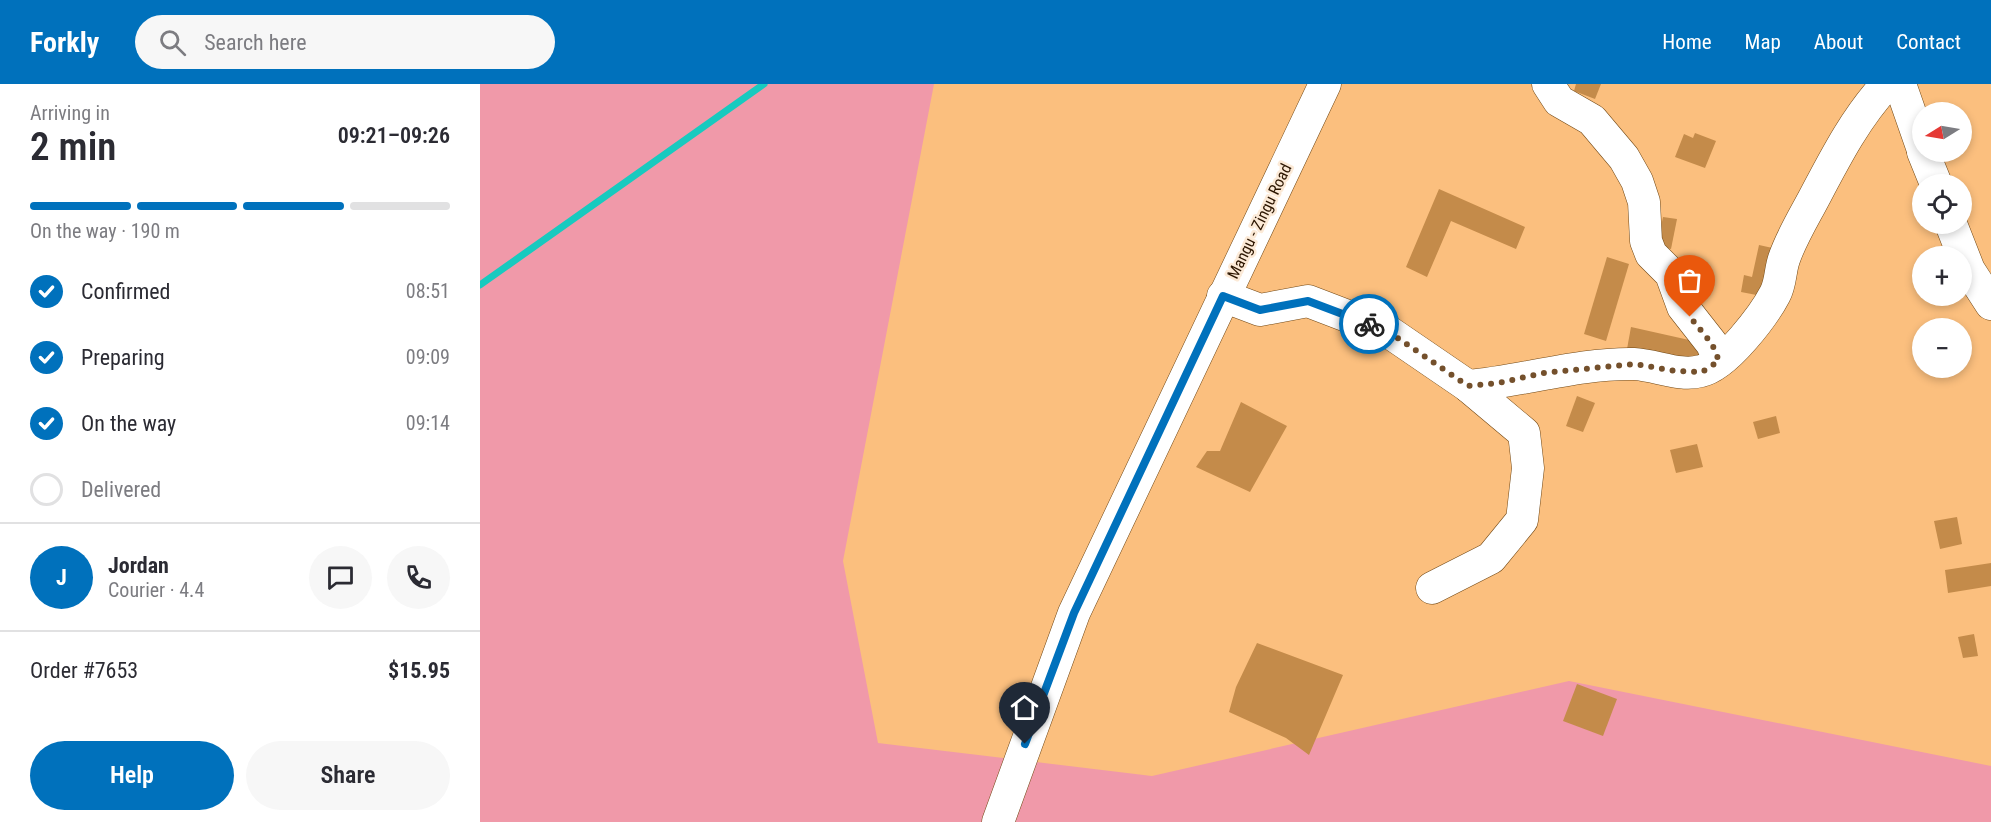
<!DOCTYPE html>
<meta charset="utf-8">
<style>
body{margin:0;font-family:"Roboto Condensed",sans-serif;background:#f7f7f7;color:#2b2b33;height:100vh;display:flex;flex-direction:column;font-size:22px;white-space:nowrap}
*{box-sizing:border-box;margin:0}
p{font-size:20px;color:#7c7c81}
.icon{flex:none;width:33px;height:33px;fill:none;stroke:currentColor;stroke-width:2;stroke-linecap:round;stroke-linejoin:round}
.map{position:relative;flex:1;overflow:hidden}
.sheet{display:flex;flex-direction:column;background:#fff;width:480px}
.sheet>*{flex:none}
.needle{width:39px;rotate:259deg}
.controls{position:absolute;left:1432px;top:18px;display:grid;gap:12px}
.controls a{display:grid;place-items:center;width:60px;height:60px;border-radius:50%;background:#fff;box-shadow:0 3px 9px #0003;font-size:30px}
.pin{position:absolute;display:grid;place-items:center;width:51px;height:51px;color:#fff;margin:-62px -26px;border-radius:50% 50% 50% 0;rotate:-45deg;box-shadow:0 0 6px #0007}
.pin .icon{rotate:45deg}
.courier{position:absolute;display:grid;place-items:center;width:60px;height:60px;margin:-30px;border:4px solid #0071bc;border-radius:50%;background:#fff;color:#222;box-shadow:0 2px 8px #0007}
.headline em{font-style:normal;font-weight:600}
.headline div{display:flex;flex-direction:column-reverse}
.headline{display:flex;align-items:center;justify-content:space-between;height:102px;padding:0 30px}
h1{font-size:39px;font-weight:600;line-height:45px}
.bar{display:grid;grid-template-columns:repeat(4,1fr);gap:9px 6px;align-content:center;height:72px;padding:0 30px}
.bar i{height:8px;border-radius:4px;background:#e1e1e2}
.bar .current{background:#0071bc}
.bar p{grid-column:span 4}
.line{display:flex;align-items:center;gap:15px;padding:0 30px;border-top:2px solid #e1e1e2}
.line div{flex:1}
.round{display:grid;place-items:center;flex:none;width:63px;height:63px;border-radius:32px;background:#f7f7f7}
ol{padding:0 30px;list-style:none}
li{display:flex;align-items:center;gap:18px;height:66px}
li p{margin-inline-start:auto}
li .icon{padding:6px;border-radius:50%;background:#0071bc;color:#fff;stroke-width:4}
li:last-child{color:#7c7c81}
li i{width:33px;height:33px;border:3px solid #e1e1e2;border-radius:50%}
.button{display:flex;gap:12px;margin-top:auto;padding:12px 30px}
.button a{flex:1;height:69px;border-radius:36px;background:#0071bc;color:#fff;font-size:24px;font-weight:600;line-height:69px;text-align:center}
.button a+a{background:#f7f7f7;color:#2b2b33}
header{display:flex;align-items:center;gap:36px;box-sizing:border-box;height:84px;padding:0 30px;background:#0071bc;color:#fff}
header strong{font-size:28px}
nav{display:flex;gap:33px;margin-inline-start:auto;font-size:21px}
.search{width:420px;height:54px;background:#f7f7f7;display:flex;align-items:center;gap:15px;box-sizing:border-box;padding:0 21px;border-radius:33px;color:#7c7c81;font-size:22px}
main{display:flex;flex:1;min-height:0}
.map>svg:first-child{display:block}
</style>
<header>
<strong>Forkly</strong>
<div class="search"><svg class="icon" aria-label="search" viewBox="0 0 24 24"><circle cx="10" cy="10" r="6"/><path d="M15 15l6 6"/></svg>Search here</div>
<nav><a>Home</a><a>Map</a><a>About</a><a>Contact</a></nav>
</header>
<main>
<section class="sheet">
<div class="headline"><div><h1>2 min</h1><p>Arriving in</p></div><em>09:21–09:26</em></div>
<div class="bar"><i class="current"></i><i class="current"></i><i class="current"></i><i></i><p>On the way · 190 m</p></div>
<ol>
<li><svg class="icon" aria-label="check" viewBox="0 0 24 24"><path d="M5 12l5 5 9-10"/></svg>Confirmed<p>08:51</p></li>
<li><svg class="icon" aria-label="check" viewBox="0 0 24 24"><path d="M5 12l5 5 9-10"/></svg>Preparing<p>09:09</p></li>
<li><svg class="icon" aria-label="check" viewBox="0 0 24 24"><path d="M5 12l5 5 9-10"/></svg>On the way<p>09:14</p></li>
<li><i></i>Delivered</li>
</ol>
<div class="line" style="height:108px"><b class="round" style="background:#0071bc;color:#fff">J</b><div><b>Jordan</b><p>Courier · 4.4</p></div><a class="round"><svg class="icon" aria-label="chat" viewBox="0 0 24 24"><path d="M4 5h16v11H9l-5 4z"/></svg></a><a class="round"><svg class="icon" aria-label="phone" viewBox="0 0 24 24"><path d="M5 4h4l2 5-3 2q2 4 5 5l2-3 5 2v4C11 20 4 13 5 4z"/></svg></a></div>
<div class="line" style="height:78px"><div>Order #7653</div><b>$15.95</b></div>
<div class="button"><a>Help</a><a>Share</a></div>
</section>
<div class="map">
<svg width="1511" height="738" viewBox="0 0 1511 738">
<rect width="100%" height="100%" fill="#fbbf7e"/>
<polygon fill="#f099a9" points="0,0 454,0 363,477 398,659 672,692 1089,597 1511,682 1511,738 0,738"/>
<g fill="none" stroke-linecap="round" stroke-linejoin="round">
<polyline stroke="#18cabf" stroke-width="7" points="0,201 284,0"/>
</g>
<g fill="#c48b4a">
<polygon points="1096,0 1121,0 1115,15 1094,7"/>
<polygon points="1215,49 1236,57 1225,84 1195,73 1204,50 1213,54"/>
<polygon points="959,105 1045,143 1036,165 971,137 947,193 926,183"/>
<polygon points="1183,133 1197,135 1191,165 1177,162"/>
<polygon points="1279,161 1297,165 1287,213 1261,208 1264,191 1272,193"/>
<polygon points="1127,173 1149,180 1126,257 1104,250"/>
<polygon points="1151,243 1227,260 1223,282 1147,265"/>
<polygon points="1097,312 1115,319 1103,348 1086,342"/>
<polygon points="761,318 807,342 770,408 716,383 727,367 740,367"/>
<polygon points="1296,332 1300,349 1278,355 1273,338"/>
<polygon points="1217,360 1223,383 1196,389 1190,366"/>
<polygon points="1477,433 1482,460 1460,465 1454,437"/>
<polygon points="1511,479 1511,502 1468,509 1465,486"/>
<polygon points="1494,550 1498,572 1483,574 1478,553"/>
<polygon points="777,559 863,591 829,671 806,654 749,628 756,603"/>
<polygon points="1097,600 1137,615 1123,652 1083,637"/>
</g>
<g fill="none" stroke-linecap="round" stroke-linejoin="round">
<defs>
<g id="minor">
<polyline points="1068,0 1079,17 1112,36 1144,74 1157,97 1164,118 1166,157 1171,170 1191,190 1203,223 1232,260 1239,277"/>
<polyline points="1420,0 1443,66"/>
<polyline points="1443,68 1456,100"/>
<polyline points="1471,140 1489,186 1511,220"/>
<polyline points="743,212 780,226 828,217 909,248 988,302 1044,349 1048,384 1042,436 1011,474 952,504"/>
<path d="M 988,302 C 1043,297 1098,279 1154,280 C 1176,281 1200,293 1221,287 C 1246,282 1284,231 1295,210 C 1301,199 1300,186 1304,175 C 1311,154 1324,133 1334,114 C 1355,74 1376,33 1407,0"/>
<polyline points="518,738 594,529 845,0"/>
</g>
</defs>
<use href="#minor" stroke="#724814" stroke-width="33"/>
<use href="#minor" stroke="#fff" stroke-width="32"/>
</g>
<g fill="none" stroke-linecap="round" stroke-linejoin="round">
<polyline stroke="#74502c" stroke-width="6" stroke-dasharray="0 10.8" points="889,240 909,248 988,302 1019,299 1063,289 1154,280 1196,287 1222,288 1239,277 1232,260 1210,233"/>
<polyline stroke="#0071bc" stroke-width="8" points="545,660 594,529 743,212 780,226 828,217 889,240"/>
</g>
<g text-anchor="middle" stroke-width="5" stroke-linejoin="round" paint-order="stroke">
<g font-size="16" fill="#2b1500" stroke="#fcead7">
<text transform="translate(779 137) rotate(-64)" y="6">Mangu - Zingu Road</text>
</g>
</g>
</svg>
<div class="controls">
<a><svg class="needle" viewBox="-14 -14 28 28"><path d="M0-13l5 13h-10z" fill="#e53935"/><path d="M0 13l5-13h-10z" fill="#7c7c81"/></svg></a>
<a><svg class="icon" aria-label="locate" viewBox="0 0 24 24"><circle cx="12" cy="12" r="6"/><path d="M12 2v4M12 18v4M2 12h4M18 12h4"/></svg></a>
<a>+</a>
<a>−</a>
</div>
<div class="pin" style="left:1210px;top:233px;background:#ea580c"><svg class="icon" aria-label="bag" viewBox="0 0 24 24"><path d="M5 8h14l-1 12H6zM9 8a3 3 0 0 1 6 0"/></svg></div>
<div class="pin" style="left:545px;top:660px;background:#1f2937"><svg class="icon" aria-label="home" viewBox="0 0 24 24"><path d="M3 11l9-7 9 7M6 9v11h12V9"/></svg></div>
<div class="courier" style="left:889px;top:240px"><svg class="icon" aria-label="bike" viewBox="0 0 24 24"><circle cx="6" cy="16" r="4"/><circle cx="18" cy="16" r="4"/><path d="M6 16l4-8h5l3 8M10 8l3 8H6M13 5h3"/></svg></div>
</div>
</main>
